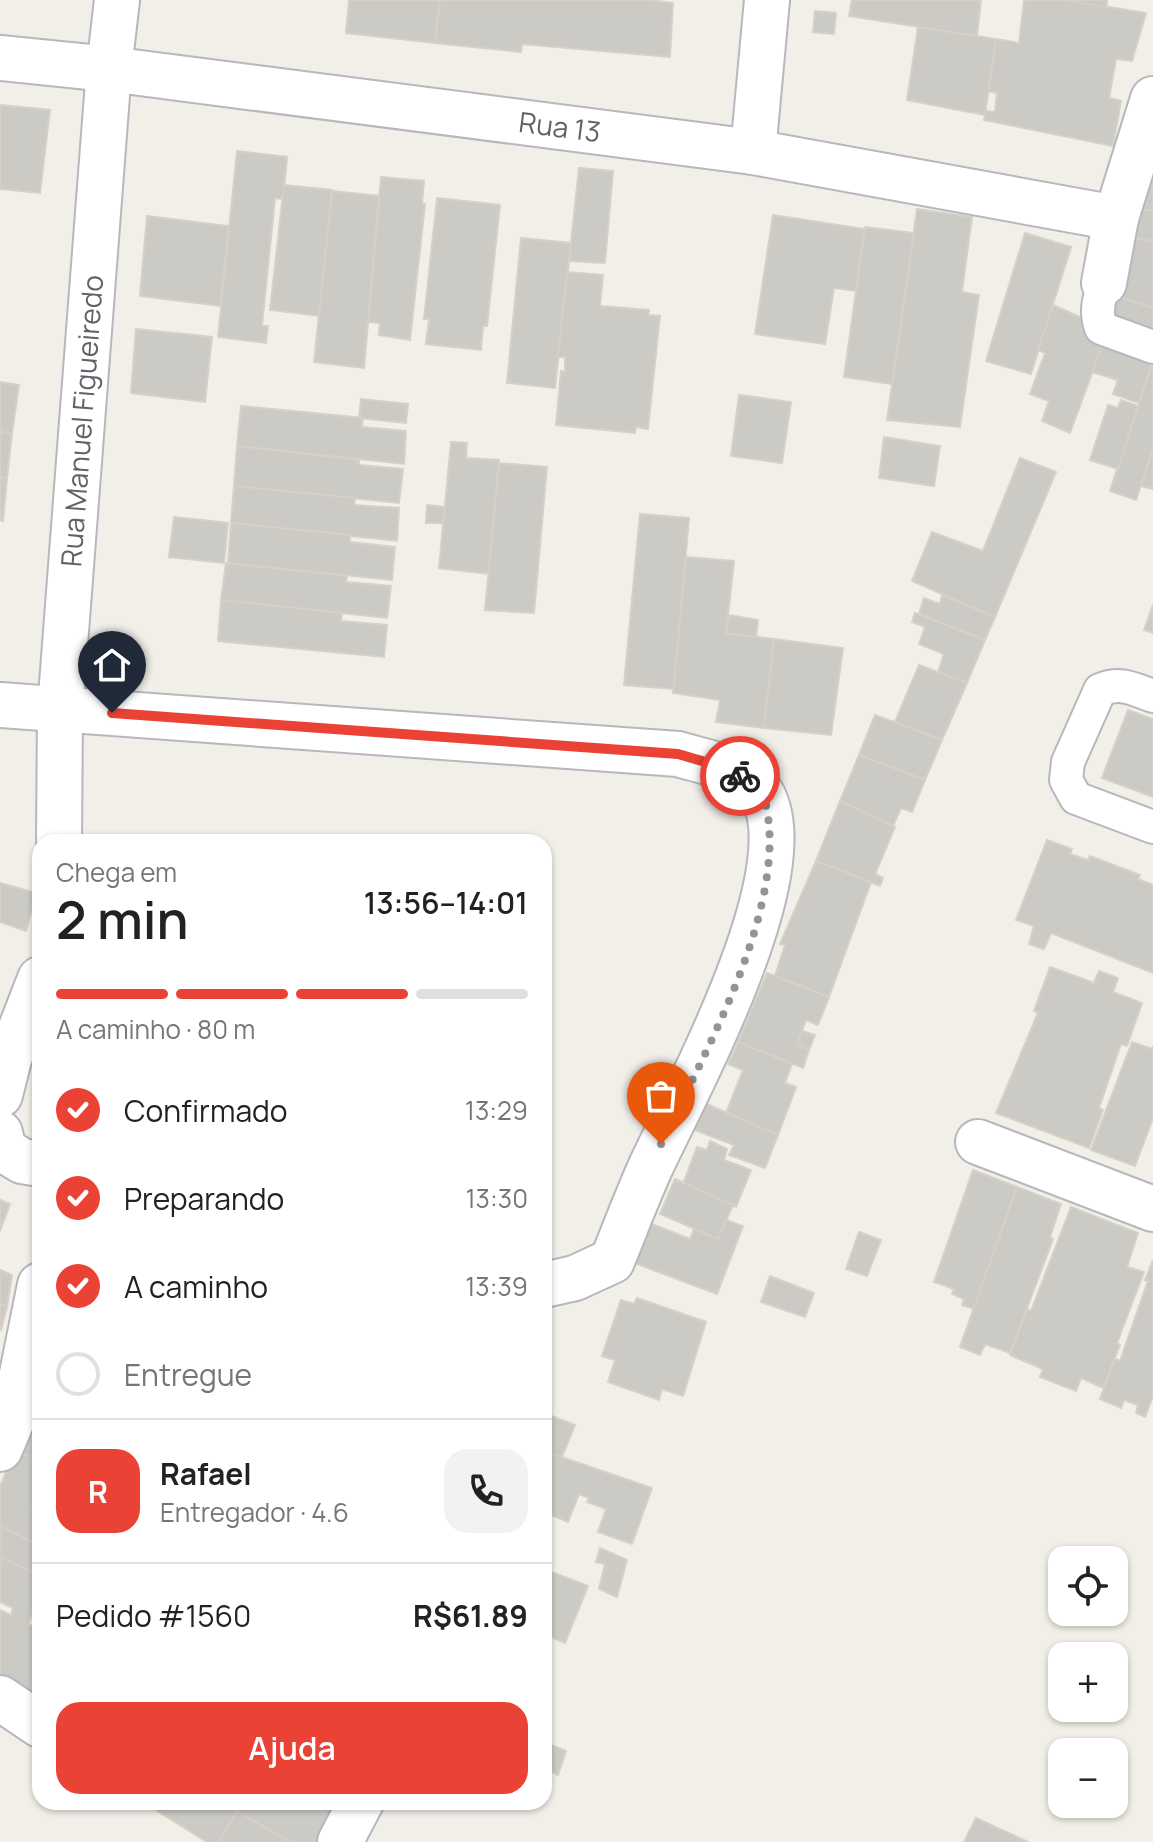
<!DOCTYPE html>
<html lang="pt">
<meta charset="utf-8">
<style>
body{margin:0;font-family:Manrope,sans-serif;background:#f2f2f2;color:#222;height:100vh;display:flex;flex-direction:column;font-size:30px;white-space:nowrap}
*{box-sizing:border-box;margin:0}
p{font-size:26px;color:#767676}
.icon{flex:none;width:44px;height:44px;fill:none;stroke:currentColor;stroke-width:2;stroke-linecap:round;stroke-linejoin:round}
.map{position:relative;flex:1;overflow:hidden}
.panel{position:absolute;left:32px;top:834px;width:520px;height:976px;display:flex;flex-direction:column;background:#fff;border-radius:24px;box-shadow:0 2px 6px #0004}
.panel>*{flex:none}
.controls{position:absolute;left:1048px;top:1546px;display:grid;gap:16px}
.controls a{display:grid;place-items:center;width:80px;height:80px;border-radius:16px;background:#fff;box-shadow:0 2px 6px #0004;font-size:40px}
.pin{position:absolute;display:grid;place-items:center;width:68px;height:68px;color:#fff;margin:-82px -34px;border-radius:50% 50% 50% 0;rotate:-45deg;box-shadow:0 0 8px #0007}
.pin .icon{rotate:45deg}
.courier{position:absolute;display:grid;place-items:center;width:80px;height:80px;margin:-40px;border:6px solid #ea4335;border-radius:50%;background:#fff;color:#222;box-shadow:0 2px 10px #0007}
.head em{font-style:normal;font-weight:600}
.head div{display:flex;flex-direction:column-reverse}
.head{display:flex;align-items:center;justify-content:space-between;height:136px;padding:0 24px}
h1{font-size:52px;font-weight:600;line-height:60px}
.bar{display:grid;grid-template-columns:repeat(4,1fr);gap:12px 8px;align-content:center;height:96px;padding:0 24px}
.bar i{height:10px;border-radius:6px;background:#e0e0e0}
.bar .current{background:#ea4335}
.bar p{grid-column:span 4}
.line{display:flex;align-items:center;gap:20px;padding:0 24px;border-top:2px solid #e0e0e0}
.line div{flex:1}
.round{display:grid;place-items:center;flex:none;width:84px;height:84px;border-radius:24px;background:#f2f2f2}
ol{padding:0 24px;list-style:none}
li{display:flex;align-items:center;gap:24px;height:88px}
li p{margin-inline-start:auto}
li .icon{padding:8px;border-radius:50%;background:#ea4335;color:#fff;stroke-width:4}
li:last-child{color:#767676}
li i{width:44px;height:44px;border:4px solid #e0e0e0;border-radius:50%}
.action{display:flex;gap:16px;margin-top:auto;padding:16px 24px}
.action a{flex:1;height:92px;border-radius:24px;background:#ea4335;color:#fff;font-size:32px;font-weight:600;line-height:92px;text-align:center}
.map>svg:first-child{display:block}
</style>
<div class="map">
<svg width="1153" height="1842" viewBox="0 0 1153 1842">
<rect width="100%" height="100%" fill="#f1efe8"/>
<g fill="#cccac5" stroke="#d6d1c6" stroke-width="2">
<polygon points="349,0 440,0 435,43 346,33"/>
<polygon points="440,0 650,0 673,3 670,57 522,44 521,52 435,43"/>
<polygon points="852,0 981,0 977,36 849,16"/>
<polygon points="1024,0 1066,0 1146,13 1132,61 1116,59 1109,98 1121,101 1113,146 984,120 986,111 995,112 997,93 988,91 996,39 1019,43"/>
<polygon points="1066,0 1107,0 1107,7"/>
<polygon points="815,11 836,13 834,34 813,32"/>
<polygon points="918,27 996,39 985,115 907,100"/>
<polygon points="0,105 50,110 40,193 0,189"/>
<polygon points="237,151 287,157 283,199 275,198 262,326 268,326 266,343 218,337"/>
<polygon points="579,168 613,171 605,263 569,261"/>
<polygon points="381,177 424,181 422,204 425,204 410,340 379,335 380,323 368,322"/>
<polygon points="1153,179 1153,211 1143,209"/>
<polygon points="284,185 332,190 320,316 270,310"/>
<polygon points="332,191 379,196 364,368 314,362"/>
<polygon points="437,198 500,205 487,326 483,326 481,350 426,344 429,319 424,319"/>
<polygon points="917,209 972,217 962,292 979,295 960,427 887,420"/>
<polygon points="1139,209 1153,211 1153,241 1130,237"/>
<polygon points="773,215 865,229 856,291 834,288 825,344 755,334"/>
<polygon points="147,216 229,226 220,306 140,296"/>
<polygon points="865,227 914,233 892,384 844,377"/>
<polygon points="1025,233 1071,247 1031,374 986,361"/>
<polygon points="1130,237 1153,241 1153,308 1111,294"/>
<polygon points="521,238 571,243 555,388 507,383"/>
<polygon points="567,272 603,275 600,306 649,310 648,315 660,316 648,429 636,427 635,433 556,425 561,371 565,372 565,357 558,357"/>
<polygon points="1111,294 1153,308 1153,338 1102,322"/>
<polygon points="1053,305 1087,320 1106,335 1070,433 1042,421 1049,401 1030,394 1045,353 1038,350"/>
<polygon points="136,329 212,337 205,402 131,393"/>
<polygon points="1106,335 1153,361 1139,403 1113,394 1118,380 1092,372"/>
<polygon points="1153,361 1153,449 1136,500 1110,491"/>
<polygon points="0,382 19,385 12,433 0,432"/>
<polygon points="739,395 791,402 782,463 731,456"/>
<polygon points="361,399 408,404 406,423 359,418"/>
<polygon points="1121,400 1138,406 1118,469 1090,460 1108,405 1118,408"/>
<polygon points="241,406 363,418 362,427 406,431 404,464 237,446"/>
<polygon points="0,432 12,433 7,478 0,477"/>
<polygon points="884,437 940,446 934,486 879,478"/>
<polygon points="451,442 467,443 466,458 499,460 489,574 439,568"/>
<polygon points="237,446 359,460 359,465 403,469 399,503 234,486"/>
<polygon points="1153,449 1153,489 1141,486"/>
<polygon points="1020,458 1056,472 995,617 912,581 932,532 983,551"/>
<polygon points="499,463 547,467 534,613 485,610"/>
<polygon points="0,477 7,478 3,521 0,520"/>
<polygon points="234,486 355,498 354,505 399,508 397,541 231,523"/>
<polygon points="427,505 444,507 443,523 426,523"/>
<polygon points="640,514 689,518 674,689 624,685"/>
<polygon points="174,517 228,523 224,563 169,557"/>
<polygon points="231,523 350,535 350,542 395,547 392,580 228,563"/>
<polygon points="686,557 734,561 726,633 774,639 764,728 716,722 720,700 673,693"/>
<polygon points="226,563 347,576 346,582 391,586 387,618 221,600"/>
<polygon points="942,595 995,617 985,640 919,614 924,598 940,604"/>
<polygon points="221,600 342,613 341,621 387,625 384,657 218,641"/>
<polygon points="1153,605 1153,633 1144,630"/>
<polygon points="915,613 985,640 967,683 938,672 944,654 919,644 925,627 912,622"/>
<polygon points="729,615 758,620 756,637 726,633"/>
<polygon points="774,639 843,648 831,735 764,728"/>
<polygon points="919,665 967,683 942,740 895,722"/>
<polygon points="1128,710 1153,719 1153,797 1102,778"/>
<polygon points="875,715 942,740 925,780 859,755"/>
<polygon points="859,755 925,780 912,812 901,808 893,826 840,801"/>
<polygon points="840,801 895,827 875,874 883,878 880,886 816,861"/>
<polygon points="1047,840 1072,849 1070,854 1088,860 1090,856 1140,875 1138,879 1153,885 1153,973 1051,933 1044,949 1029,944 1034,926 1016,920"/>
<polygon points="816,861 871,882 829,997 775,976 785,945 780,944"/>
<polygon points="0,883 36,893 26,931 0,922"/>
<polygon points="1050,967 1094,983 1099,971 1118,978 1113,992 1142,1003 1127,1046 1121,1044 1099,1108 1103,1110 1089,1148 996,1113 1038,1013 1034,1011"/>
<polygon points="767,973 829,997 818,1025 806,1020 797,1044 809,1050 803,1068 738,1042"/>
<polygon points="802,1031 815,1035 809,1050 797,1044"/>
<polygon points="738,1042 792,1064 785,1083 796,1087 778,1135 726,1113 743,1070 728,1064"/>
<polygon points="1132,1042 1152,1049 1153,1046 1153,1118 1135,1166 1091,1150"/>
<polygon points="704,1103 778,1135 765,1168 729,1155 734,1145 692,1129"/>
<polygon points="710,1141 727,1149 724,1160 751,1170 736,1207 683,1184 697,1147 707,1150"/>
<polygon points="973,1170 1017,1187 974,1309 962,1305 964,1299 952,1294 954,1289 934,1282"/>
<polygon points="675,1179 733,1205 718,1239 660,1214"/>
<polygon points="1017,1187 1061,1204 1050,1237 1053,1239 1010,1353 985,1344 980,1355 960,1347"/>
<polygon points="0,1200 10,1204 0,1231"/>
<polygon points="1071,1207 1138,1233 1127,1267 1144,1272 1117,1343 1120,1345 1103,1388 1081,1378 1076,1391 1040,1377 1043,1369 1010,1355 1027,1309 1031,1311"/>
<polygon points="726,1220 743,1226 717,1294 632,1262 647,1222 690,1239 694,1229 718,1239"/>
<polygon points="859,1232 881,1240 867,1276 846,1269"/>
<polygon points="1153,1260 1153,1396 1145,1417 1136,1413 1138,1405 1124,1400 1121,1408 1100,1399 1115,1359 1120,1361 1148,1281 1145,1280"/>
<polygon points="0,1270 12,1275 7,1307 0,1304"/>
<polygon points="770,1276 814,1293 805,1317 761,1302"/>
<polygon points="637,1298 706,1322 683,1396 662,1389 659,1400 608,1382 615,1360 602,1356 621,1300 634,1304"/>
<polygon points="0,1304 7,1307 1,1330 0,1330"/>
<polygon points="544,1413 575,1425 562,1457 544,1451"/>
<polygon points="32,1418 40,1419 40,1458 22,1454"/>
<polygon points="544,1451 652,1488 632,1544 598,1532 606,1509 587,1502 589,1498 579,1494 568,1522 544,1512"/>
<polygon points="15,1452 40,1458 40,1509 33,1507 32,1509 40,1512 40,1545 0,1527 0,1486"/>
<polygon points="1,1527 40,1545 40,1576 0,1557"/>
<polygon points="600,1548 627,1560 617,1597 599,1589 605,1564 596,1562"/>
<polygon points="0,1557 40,1576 40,1594 28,1624 40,1630 40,1698 0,1678 0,1610 11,1615 13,1608 0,1602"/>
<polygon points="544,1569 588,1586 565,1643 544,1634"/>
<polygon points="544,1742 566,1751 558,1775 544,1768"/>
<polygon points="143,1802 222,1802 237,1811 219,1842 207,1842"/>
<polygon points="242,1802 304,1802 340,1823 330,1842 290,1842 237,1811"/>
<polygon points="304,1802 340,1802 331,1818"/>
<polygon points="237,1811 290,1842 219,1842"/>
<polygon points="976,1818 1028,1842 964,1842"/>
</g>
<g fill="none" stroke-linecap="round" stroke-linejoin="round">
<defs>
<g id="lane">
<path d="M 1104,283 C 1099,299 1095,312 1101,328 L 1153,347"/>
<path d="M 1153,696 C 1133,689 1121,681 1100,690 L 1068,762 L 1066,780 L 1076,798 L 1153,827"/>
</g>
<g id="street">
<path id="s1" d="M 0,58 L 109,69 L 753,152 L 1116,218"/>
<polyline points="753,152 767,0"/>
<polyline points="1104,283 1116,218 1153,99"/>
<path d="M 0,705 L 678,754 C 704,762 748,768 763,796 C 804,875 687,1089 651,1166 C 637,1197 625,1229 612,1261 L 575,1278 L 544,1285"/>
<path id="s2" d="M 59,842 L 60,710 L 109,69 L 117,0"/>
<polyline points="0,1095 9,1059 40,979"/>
<polyline points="0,1133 4,1150 22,1161 40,1164"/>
<polyline points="978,1142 1153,1209"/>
<polyline points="0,1449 13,1418 40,1285"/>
<polyline points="0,1698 40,1725"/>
<polyline points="340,1842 361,1802"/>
</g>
</defs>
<use href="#lane" stroke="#b5b8bc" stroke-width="36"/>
<use href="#street" stroke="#b5b8bc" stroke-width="48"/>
<use href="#lane" stroke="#fff" stroke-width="32"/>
<use href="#street" stroke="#fff" stroke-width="44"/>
</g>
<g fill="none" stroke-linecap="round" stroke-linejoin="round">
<path stroke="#929495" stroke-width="8" stroke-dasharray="0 14.4" d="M 661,1144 C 704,1054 777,926 769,825 C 768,816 767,804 762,795 C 758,786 748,780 740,776"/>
<polyline stroke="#ea4335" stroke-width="10" points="112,713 678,754 726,768 740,776"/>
</g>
<g text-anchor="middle" stroke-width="8" stroke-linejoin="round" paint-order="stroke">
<g font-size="28" fill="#5f6368" stroke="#fff">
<text dy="10" stroke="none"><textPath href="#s1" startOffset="564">Rua 13</textPath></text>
<text dy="10" stroke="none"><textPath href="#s2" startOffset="422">Rua Manuel Figueiredo</textPath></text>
</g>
</g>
</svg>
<div class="controls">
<a><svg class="icon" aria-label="locate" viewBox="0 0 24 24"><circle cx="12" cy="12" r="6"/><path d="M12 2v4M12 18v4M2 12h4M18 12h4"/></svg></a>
<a>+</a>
<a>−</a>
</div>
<div class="pin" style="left:661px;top:1144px;background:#ea580c"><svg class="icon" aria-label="bag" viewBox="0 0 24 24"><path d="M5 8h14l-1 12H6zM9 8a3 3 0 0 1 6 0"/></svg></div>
<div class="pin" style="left:112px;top:713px;background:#1f2937"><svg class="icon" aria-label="home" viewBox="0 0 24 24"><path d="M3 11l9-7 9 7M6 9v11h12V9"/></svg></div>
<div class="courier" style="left:740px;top:776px"><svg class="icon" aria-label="bike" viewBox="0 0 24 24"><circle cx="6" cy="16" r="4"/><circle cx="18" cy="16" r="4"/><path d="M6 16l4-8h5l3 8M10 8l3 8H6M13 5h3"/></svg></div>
<section class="panel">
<div class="head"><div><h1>2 min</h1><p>Chega em</p></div><em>13:56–14:01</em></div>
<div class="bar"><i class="current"></i><i class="current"></i><i class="current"></i><i></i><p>A caminho · 80 m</p></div>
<ol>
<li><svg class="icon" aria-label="check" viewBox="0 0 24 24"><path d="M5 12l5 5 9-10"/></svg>Confirmado<p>13:29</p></li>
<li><svg class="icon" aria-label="check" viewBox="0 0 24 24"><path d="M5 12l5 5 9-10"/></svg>Preparando<p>13:30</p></li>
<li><svg class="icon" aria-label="check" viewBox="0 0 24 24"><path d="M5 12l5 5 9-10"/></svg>A caminho<p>13:39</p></li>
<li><i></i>Entregue</li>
</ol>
<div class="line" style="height:144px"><b class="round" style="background:#ea4335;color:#fff">R</b><div><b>Rafael</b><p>Entregador · 4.6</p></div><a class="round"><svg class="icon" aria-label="phone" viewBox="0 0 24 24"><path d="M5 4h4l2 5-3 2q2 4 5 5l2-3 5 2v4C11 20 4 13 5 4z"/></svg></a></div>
<div class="line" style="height:104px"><div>Pedido #1560</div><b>R$61.89</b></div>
<div class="action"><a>Ajuda</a></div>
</section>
</div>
